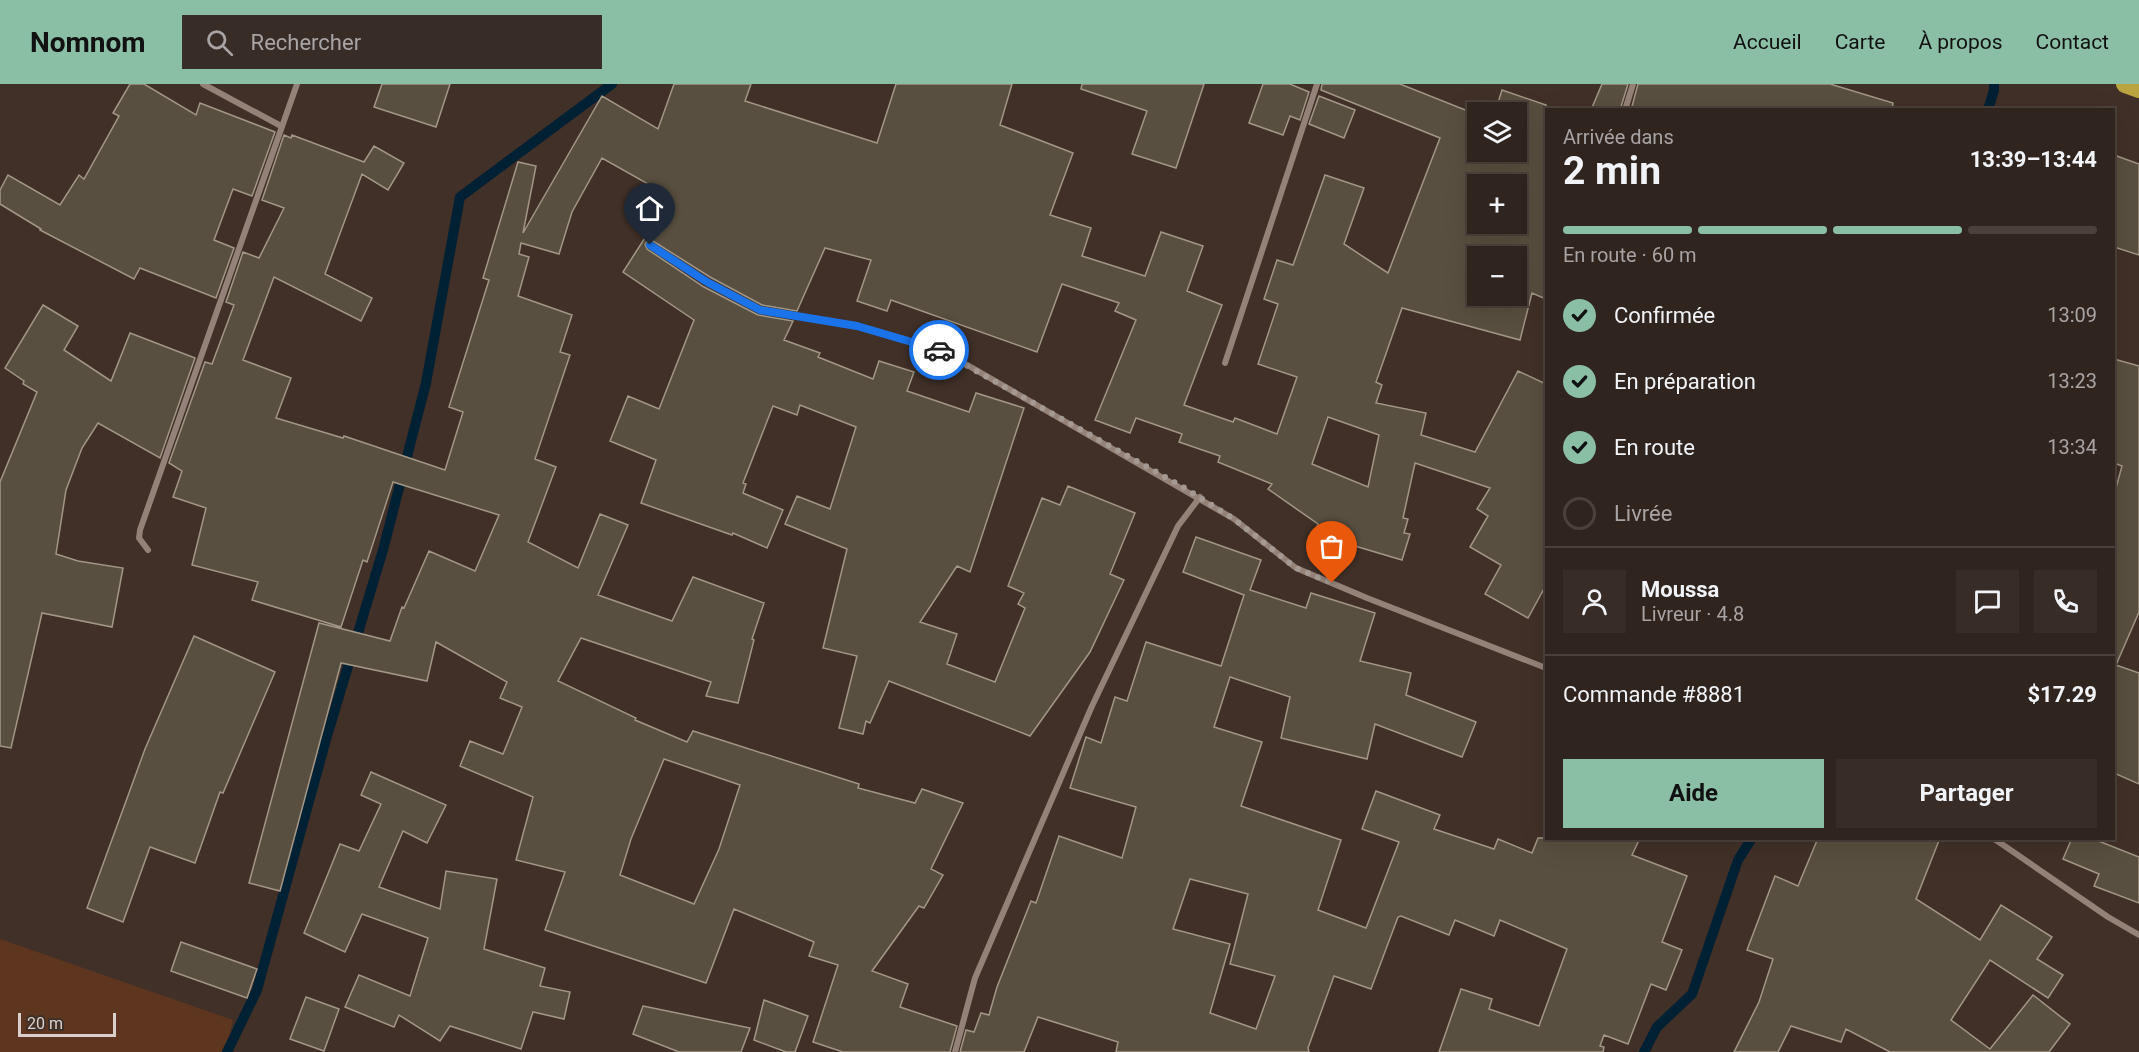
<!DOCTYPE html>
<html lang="fr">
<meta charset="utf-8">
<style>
body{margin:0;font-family:Roboto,sans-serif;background:#382c27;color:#f1f3f6;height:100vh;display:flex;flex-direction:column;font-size:22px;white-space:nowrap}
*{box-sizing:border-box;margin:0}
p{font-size:20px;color:#a8a4a4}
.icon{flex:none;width:33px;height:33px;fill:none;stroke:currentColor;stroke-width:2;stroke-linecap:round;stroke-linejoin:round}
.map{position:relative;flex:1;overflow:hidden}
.panel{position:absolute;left:1545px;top:24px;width:570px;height:732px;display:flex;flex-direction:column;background:#30241e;border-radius:0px;box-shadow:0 6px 24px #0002,0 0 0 2px #4b413c}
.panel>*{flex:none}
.fabs{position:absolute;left:1467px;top:18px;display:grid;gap:12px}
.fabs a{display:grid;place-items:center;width:60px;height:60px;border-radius:0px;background:#30241e;box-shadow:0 6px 24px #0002,0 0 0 2px #4b413c;font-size:30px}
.scale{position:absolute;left:18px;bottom:15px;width:98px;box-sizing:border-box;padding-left:6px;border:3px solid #dbd1cc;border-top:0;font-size:16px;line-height:21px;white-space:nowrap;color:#dbd1cc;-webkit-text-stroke:4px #403028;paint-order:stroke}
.pin{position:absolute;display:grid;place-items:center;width:51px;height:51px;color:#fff;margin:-62px -26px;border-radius:50% 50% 50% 0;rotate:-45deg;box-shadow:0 0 6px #0007}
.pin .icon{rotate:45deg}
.courier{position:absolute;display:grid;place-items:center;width:60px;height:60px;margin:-30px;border:4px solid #1a73e8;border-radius:50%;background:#fff;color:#222;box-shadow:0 2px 8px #0007}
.head em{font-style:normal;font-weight:700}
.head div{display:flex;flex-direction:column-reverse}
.head{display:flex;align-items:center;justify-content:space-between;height:102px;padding:0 18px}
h1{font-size:39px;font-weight:700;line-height:45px}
.bar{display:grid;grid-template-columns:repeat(4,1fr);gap:9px 6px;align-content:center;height:72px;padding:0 18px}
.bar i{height:8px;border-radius:4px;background:#4b413c}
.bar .on{background:#8abfa5}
.bar p{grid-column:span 4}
.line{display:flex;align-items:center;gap:15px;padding:0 18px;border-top:2px solid #4b413c}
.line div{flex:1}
.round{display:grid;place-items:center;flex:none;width:63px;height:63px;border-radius:0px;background:#382c27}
ol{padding:0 18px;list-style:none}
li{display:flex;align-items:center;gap:18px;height:66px}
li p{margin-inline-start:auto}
li .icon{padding:6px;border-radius:50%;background:#8abfa5;color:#111;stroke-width:4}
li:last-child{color:#a8a4a4}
li i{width:33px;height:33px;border:3px solid #4b413c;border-radius:50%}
.action{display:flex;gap:12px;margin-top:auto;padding:12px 18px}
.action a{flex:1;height:69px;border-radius:0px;background:#8abfa5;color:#111;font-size:24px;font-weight:700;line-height:69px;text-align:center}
.action a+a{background:#382c27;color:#f1f3f6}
header{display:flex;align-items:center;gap:36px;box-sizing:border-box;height:84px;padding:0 30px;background:#8abfa5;color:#111}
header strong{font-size:28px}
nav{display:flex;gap:33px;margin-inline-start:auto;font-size:21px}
.search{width:420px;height:54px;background:#382c27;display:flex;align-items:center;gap:15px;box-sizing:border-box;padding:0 21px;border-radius:0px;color:#a8a4a4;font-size:22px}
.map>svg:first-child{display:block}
</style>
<header>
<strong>Nomnom</strong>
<div class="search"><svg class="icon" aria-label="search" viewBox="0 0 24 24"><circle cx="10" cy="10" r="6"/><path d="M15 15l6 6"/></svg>Rechercher</div>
<nav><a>Accueil</a><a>Carte</a><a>À propos</a><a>Contact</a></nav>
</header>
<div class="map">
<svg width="2139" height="968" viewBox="0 0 2139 968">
<rect width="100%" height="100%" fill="#403028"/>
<polygon fill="#5e361f" points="0,855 233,936 226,968 0,968"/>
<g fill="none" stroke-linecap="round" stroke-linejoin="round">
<g stroke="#002033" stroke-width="10">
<polyline points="1988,26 1994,6 1994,0"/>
<polyline points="227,968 257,906 327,652 383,466 426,299 460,113 612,0"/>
<polyline points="1644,968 1657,943 1692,910 1738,776 1752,754"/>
</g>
</g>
<g fill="#594f40" stroke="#a29786" stroke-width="1.5" fill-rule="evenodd">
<polygon points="130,0 144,0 196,31 200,19 275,48 252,112 233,105 214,156 234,164 216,214 140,184 134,195 40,146 41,145 0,120 0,106 8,91 60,121 79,91 84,95 119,32 113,29"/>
<polygon points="382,0 450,0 436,43 374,23"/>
<path d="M 674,0 L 751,0 L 745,17 L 877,59 L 896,0 L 1012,0 L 1000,41 L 1073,69 L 1050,131 L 1091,144 L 1082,172 L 1145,192 L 1161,148 L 1203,162 L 1187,207 L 1222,221 L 1184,321 L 1233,338 L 1235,334 L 1277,350 L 1297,293 L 1258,280 L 1278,220 L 1264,215 L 1277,176 L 1293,181 L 1325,91 L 1364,104 L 1344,160 L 1388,189 L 1440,54 L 1321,6 L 1322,0 L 1400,0 L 1478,31 L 1478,68 L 1516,68 L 1516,28 L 1495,28 L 1502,6 L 1546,21 L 1546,215 L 1532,209 L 1520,256 L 1402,224 L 1376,298 L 1382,301 L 1376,319 L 1426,329 L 1421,351 L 1475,368 L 1518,287 L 1546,300 L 1546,501 L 1528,534 L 1485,510 L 1501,481 L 1470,463 L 1488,432 L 1477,425 L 1490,404 L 1415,379 L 1403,434 L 1408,435 L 1404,449 L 1410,450 L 1402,476 L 1338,457 L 1332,475 L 1308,467 L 1318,440 L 1268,405 L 1272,400 L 1218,378 L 1220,372 L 1179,358 L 1182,350 L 1136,334 L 1130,349 L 1095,336 L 1136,236 L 1115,227 L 1119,219 L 1062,200 L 1037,268 L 891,216 L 887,227 L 857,217 L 871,176 L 825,164 L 797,227 L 762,221 L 710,193 L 653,157 L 648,156 L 645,160 L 647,165 L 704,203 L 758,231 L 793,237 L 784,256 L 820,269 L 818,273 L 873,295 L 879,277 L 914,288 L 907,307 L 969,328 L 976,309 L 1024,324 L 970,488 L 957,482 L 920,538 L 957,550 L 947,580 L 995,598 L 1025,524 L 1018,520 L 1024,509 L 1008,502 L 1042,414 L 1060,421 L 1068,402 L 1135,429 L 1110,490 L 1124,496 L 1090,568 L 1030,652 L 889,597 L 870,639 L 866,637 L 863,650 L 839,644 L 857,572 L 823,564 L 847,465 L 785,440 L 797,412 L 830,425 L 856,343 L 800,321 L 797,331 L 773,322 L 743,399 L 746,400 L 743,409 L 783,426 L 767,464 L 733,449 L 732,451 L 641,419 L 656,376 L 610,357 L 628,312 L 659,325 L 694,236 L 623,188 L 659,132 L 641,125 L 650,101 L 602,74 L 572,128 L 559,170 L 521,159 L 519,170 L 529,173 L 518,212 L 572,231 L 560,268 L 570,271 L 535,375 L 556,383 L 528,458 L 578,484 L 600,430 L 628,441 L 598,511 L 672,537 L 693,493 L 764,519 L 752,555 L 754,556 L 738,619 L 706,612 L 711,598 L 581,554 L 558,597 L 636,634 L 635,636 L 687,658 L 693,647 L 859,700 L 858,704 L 915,719 L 922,705 L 963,719 L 931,785 L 943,791 L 924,824 L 919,822 L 872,887 L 908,900 L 900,923 L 957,942 L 950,968 L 843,968 L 813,958 L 838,881 L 809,872 L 814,858 L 734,825 L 706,899 L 545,846 L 565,788 L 516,776 L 533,713 L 460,682 L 470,657 L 503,670 L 522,623 L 500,614 L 507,598 L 436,558 L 427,597 L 341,579 L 280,807 L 249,799 L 319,539 L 390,557 L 402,523 L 404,524 L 429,467 L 475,487 L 499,431 L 393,398 L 367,478 L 363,476 L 341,543 L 252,516 L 258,498 L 192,481 L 206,424 L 173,413 L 182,387 L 169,379 L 205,278 L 212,280 L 234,221 L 226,218 L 243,168 L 259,174 L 284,124 L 262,116 L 284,51 L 291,54 L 292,51 L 364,78 L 374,62 L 404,79 L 388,106 L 362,90 L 325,190 L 372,214 L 361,237 L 274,193 L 243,276 L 291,294 L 276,334 L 343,354 L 344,352 L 445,386 L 463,328 L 449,323 L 489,196 L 483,194 L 518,78 L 536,82 L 523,149 L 602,12 L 658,45 ZM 1478,100 L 1516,100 L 1516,140 L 1478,140 ZM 1478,172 L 1516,172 L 1516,212 L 1478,212 ZM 1328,333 L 1379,351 L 1368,403 L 1312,380 ZM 664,675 L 740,701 L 719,765 L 694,820 L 620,791 L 631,755 Z"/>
<polygon points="1082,0 1204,0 1176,84 1132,70 1147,27 1081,5"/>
<polygon points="1263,0 1290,0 1309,8 1300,36 1290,32 1283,51 1249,39"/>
<polygon points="1602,0 1628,0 1620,26 1591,26"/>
<polygon points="1638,0 1830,0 1893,19 1892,26 1631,26"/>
<polygon points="1319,12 1355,26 1344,54 1309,40"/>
<polygon points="2114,71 2139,80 2139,171 2114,163"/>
<polygon points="43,221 78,242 64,266 111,297 130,249 195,274 160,374 98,339 82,364 66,406 56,470 78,477 123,484 112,543 42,529 11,664 0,662 0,398 37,308 23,300 24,297 5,284"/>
<polygon points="2114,275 2139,282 2139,528 2116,581 2139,589 2139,700 2114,689 2114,411 2122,382 2114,379"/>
<path d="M 1196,453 L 1261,476 L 1250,506 L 1306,524 L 1311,509 L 1375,529 L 1360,577 L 1411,589 L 1406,611 L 1476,638 L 1462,673 L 1375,640 L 1367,675 L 1281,654 L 1290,613 L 1230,593 L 1214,643 L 1262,658 L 1241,722 L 1341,756 L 1318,826 L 1366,844 L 1399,758 L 1362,745 L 1376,707 L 1440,731 L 1434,745 L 1494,765 L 1498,755 L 1532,769 L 1538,754 L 1640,754 L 1632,771 L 1687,792 L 1662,858 L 1682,866 L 1666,906 L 1651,900 L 1628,960 L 1604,951 L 1600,962 L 1604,963 L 1603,968 L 1439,968 L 1461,905 L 1492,915 L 1489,925 L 1539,942 L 1567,865 L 1500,836 L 1494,852 L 1455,836 L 1449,851 L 1401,832 L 1398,833 L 1371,905 L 1334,892 L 1308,964 L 1309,968 L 1116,968 L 1118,958 L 1038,933 L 1024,968 L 960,968 L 966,946 L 974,948 L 981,929 L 989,931 L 997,903 L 1031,817 L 1036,819 L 1059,752 L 1122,774 L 1136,723 L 1070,704 L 1086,653 L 1101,659 L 1115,613 L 1127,617 L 1146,558 L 1221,582 L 1244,511 L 1183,488 ZM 1190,795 L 1248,810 L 1230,880 L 1275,892 L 1256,945 L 1210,929 L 1230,860 L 1173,845 Z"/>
<polygon points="194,552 275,588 223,709 220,708 195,779 150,763 123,838 87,824 145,665"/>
<polygon points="371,688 446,721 427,759 403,747 379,803 440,825 446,787 497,795 484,865 545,884 540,902 570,908 564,935 533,928 521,965 450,942 440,957 399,931 394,943 345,923 359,891 410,912 428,854 362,830 345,868 304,849 340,760 359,767 381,720 361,711"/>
<polygon points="1818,754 1940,754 1916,815 1980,856 2001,821 2052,853 2037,875 2063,891 2048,914 1990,876 1951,936 1990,965 2033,911 2070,940 2049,968 1890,968 1846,945 1841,958 1791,942 1778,968 1734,968 1759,918 1773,875 1747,866 1775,792 1798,802"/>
<polygon points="2072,754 2091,754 2139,773 2139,819 2094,802 2099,790 2063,775"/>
<polygon points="181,858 257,885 247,914 171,887"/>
<polygon points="306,913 339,925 324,967 290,955"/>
<polygon points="764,916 808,932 795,968 786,968 754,956"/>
<polygon points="643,922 750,944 741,968 679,968 633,950"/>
</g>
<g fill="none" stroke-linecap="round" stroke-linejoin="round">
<g stroke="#948278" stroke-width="6">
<polyline points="203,0 281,42"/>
<polyline points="1625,26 1633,0"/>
<polyline points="650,161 707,198 760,226 857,242 943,267 1234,435 1296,484 1367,514 1546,584"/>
<polyline points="1225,279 1317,0"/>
<polyline points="148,466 139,454 140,446 297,0"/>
<polyline points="1993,754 2108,833 2139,851"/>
<polyline points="955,968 975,894 1092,622 1178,442 1200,413"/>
</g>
<polyline stroke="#baa440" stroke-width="18" points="2125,0 2139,5"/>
</g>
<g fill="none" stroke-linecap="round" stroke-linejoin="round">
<polyline stroke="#a59993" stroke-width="6" stroke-dasharray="0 10.8" points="939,266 1183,403 1234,435 1296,484 1332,499"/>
<polyline stroke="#1a73e8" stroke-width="8" points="650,161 707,198 760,226 857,242 939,266"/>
</g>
</svg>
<div class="fabs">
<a><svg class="icon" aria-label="layers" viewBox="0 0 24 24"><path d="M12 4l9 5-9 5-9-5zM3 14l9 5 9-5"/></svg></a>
<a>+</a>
<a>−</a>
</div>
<div class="scale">20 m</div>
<div class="pin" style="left:1332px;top:499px;background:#ea580c"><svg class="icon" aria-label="bag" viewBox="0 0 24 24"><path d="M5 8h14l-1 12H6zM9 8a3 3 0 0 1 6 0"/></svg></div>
<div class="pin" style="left:650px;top:161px;background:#1f2937"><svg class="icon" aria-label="home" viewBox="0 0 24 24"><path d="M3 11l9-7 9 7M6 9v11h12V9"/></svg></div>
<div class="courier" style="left:939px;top:266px"><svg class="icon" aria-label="car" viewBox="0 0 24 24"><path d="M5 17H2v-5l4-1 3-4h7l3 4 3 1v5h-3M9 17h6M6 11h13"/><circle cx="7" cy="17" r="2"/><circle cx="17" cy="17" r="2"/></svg></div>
<section class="panel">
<div class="head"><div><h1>2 min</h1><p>Arrivée dans</p></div><em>13:39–13:44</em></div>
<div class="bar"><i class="on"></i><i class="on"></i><i class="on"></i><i></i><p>En route · 60 m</p></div>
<ol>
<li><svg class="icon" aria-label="check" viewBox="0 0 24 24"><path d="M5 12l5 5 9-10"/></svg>Confirmée<p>13:09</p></li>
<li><svg class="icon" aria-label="check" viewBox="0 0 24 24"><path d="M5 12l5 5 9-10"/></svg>En préparation<p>13:23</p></li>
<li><svg class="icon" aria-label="check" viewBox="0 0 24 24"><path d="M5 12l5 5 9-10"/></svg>En route<p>13:34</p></li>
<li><i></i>Livrée</li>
</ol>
<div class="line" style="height:108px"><a class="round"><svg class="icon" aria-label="person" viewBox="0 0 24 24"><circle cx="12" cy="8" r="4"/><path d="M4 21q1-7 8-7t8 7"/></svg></a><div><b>Moussa</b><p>Livreur · 4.8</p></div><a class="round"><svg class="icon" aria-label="chat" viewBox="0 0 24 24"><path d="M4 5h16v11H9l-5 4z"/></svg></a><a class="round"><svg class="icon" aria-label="phone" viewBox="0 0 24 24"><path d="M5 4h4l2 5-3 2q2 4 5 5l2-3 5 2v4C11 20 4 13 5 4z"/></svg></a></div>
<div class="line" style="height:78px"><div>Commande #8881</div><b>$17.29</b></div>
<div class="action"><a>Aide</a><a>Partager</a></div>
</section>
</div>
